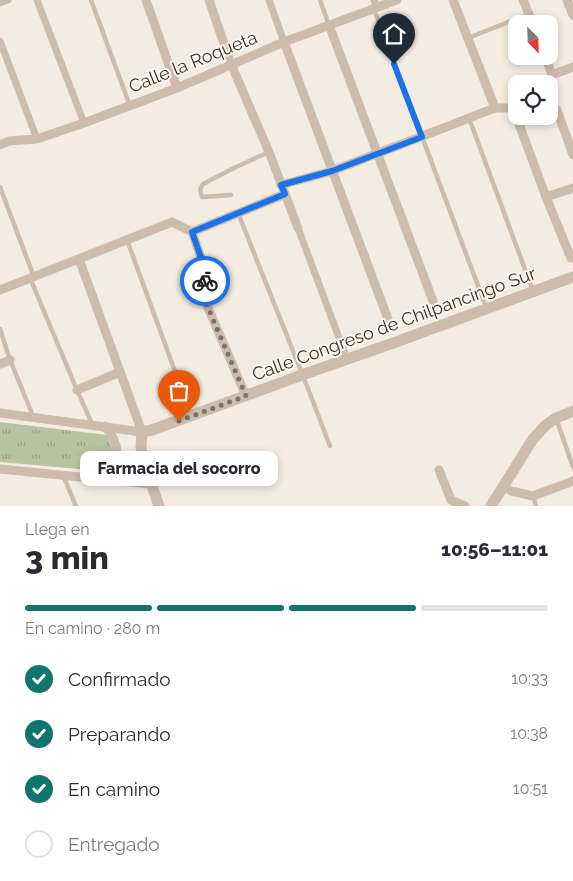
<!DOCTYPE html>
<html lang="es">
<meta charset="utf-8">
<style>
body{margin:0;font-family:Raleway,sans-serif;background:#f2f2f3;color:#2b2b33;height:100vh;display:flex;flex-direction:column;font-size:19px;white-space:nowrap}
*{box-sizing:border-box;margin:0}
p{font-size:16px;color:#7c7c81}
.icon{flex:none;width:28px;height:28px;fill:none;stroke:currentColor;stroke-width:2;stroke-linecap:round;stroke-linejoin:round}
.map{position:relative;height:506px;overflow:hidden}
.drawer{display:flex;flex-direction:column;background:#fff;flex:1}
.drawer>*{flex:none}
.needle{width:32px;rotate:157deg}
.controls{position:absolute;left:508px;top:15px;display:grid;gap:10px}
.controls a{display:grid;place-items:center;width:50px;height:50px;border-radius:10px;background:#fff;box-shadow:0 2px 8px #0003;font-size:25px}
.pin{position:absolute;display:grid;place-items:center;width:42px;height:42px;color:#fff;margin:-51px -21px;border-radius:50% 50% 50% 0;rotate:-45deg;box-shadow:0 0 5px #0007}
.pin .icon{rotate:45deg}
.courier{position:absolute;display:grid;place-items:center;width:50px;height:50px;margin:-25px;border:4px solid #1a73e8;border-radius:50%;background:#fff;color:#222;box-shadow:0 1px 6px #0007}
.bubble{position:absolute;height:35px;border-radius:10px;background:#fff;box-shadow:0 2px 8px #0003;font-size:16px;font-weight:800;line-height:35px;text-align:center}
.headline em{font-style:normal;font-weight:800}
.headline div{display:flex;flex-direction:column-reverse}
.headline{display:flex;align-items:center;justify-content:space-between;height:85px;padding:0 25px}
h1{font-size:32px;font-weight:800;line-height:38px}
.bar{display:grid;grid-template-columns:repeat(4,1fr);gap:8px 5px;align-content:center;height:60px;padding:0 25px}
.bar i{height:6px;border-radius:4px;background:#e1e1e2}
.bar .on{background:#0f766e}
.bar p{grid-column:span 4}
ol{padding:0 25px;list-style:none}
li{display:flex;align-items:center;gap:15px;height:55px}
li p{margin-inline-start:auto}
li .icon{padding:5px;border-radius:50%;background:#0f766e;color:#fff;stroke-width:4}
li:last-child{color:#7c7c81}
li i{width:28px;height:28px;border:2px solid #e1e1e2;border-radius:50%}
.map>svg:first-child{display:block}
</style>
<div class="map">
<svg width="573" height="506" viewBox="0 0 573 506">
<defs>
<pattern id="park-tufts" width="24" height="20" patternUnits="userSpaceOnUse" patternTransform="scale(1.25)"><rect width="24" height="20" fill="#b8c4a0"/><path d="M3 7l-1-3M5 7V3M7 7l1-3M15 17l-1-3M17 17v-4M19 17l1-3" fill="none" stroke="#97a083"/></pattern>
</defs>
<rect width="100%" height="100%" fill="#f4ebe1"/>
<polygon fill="url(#park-tufts)" points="0,422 107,435 115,456 101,471 0,462"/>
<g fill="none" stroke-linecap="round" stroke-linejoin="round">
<g stroke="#cdbbac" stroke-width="4.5">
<polyline points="91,0 130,106"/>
<polyline points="320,0 329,25"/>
<polyline points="374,9 486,307"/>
<polyline points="468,38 529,14"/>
<polyline points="469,118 533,291"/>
<polyline points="0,187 34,277"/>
<polyline points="231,195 202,197 200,190 203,184 236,167 269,152"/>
<polyline points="238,213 307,386 330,446"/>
<polyline points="127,240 191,415"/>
<polyline points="30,278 77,390 92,424"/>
<polyline points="0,329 10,360 33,416"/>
<polyline points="556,418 573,467"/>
<polyline points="63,475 76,506"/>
<polyline points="533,496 536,506"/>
</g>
<g stroke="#cdbbac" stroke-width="7">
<polyline points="37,0 84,123"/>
<polyline points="269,0 284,42"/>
<polyline points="374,0 377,7"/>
<polyline points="0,3 8,0"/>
<polyline points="0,41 37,139"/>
<polyline points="298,228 347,359"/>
</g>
<g stroke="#cdbbac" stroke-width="9">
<polyline points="146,0 177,88"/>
<polyline points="209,0 231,64 269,152 298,228"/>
<polyline points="453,0 495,108"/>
<polyline points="523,0 533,24"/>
<polyline points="567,0 573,15"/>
<polyline points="329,25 433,301"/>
<polyline points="284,42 388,319"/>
<polyline points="545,56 552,75 573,67"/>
<polyline points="549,113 557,110 573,155"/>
<polyline points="516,116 546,197 571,258"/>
<polyline points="519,123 538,116"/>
<polyline points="0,145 9,141 37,139 84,123 177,88 284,42 397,0"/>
<polyline points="281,185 332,171 495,108 513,108 516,116"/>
<polyline points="546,197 573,188"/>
<polyline points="192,232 205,269 206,303 246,396"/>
<polyline points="0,290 172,222 192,232 285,194"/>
<polyline points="0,364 10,360"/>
<polyline points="77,390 120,372"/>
<polyline points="0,413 142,432 79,259"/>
<polyline points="0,469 150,484"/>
<polyline points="439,470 451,500 465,506"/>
<path d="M 99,479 C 113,472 122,456 114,440 C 112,435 108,431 105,426"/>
<polyline points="503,486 511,491 533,496 573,481"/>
</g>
<g stroke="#cdbbac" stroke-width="11">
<polyline points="159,506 143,460 141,447 142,432 152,430 302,375 396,342 573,277"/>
<polyline points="491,506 533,439 546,425 556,418 573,411"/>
</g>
</g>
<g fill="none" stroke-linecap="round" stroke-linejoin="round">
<polyline stroke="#7c716b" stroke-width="5" stroke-dasharray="0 9" points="179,421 246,396 206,303 205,281"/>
<polyline stroke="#1a73e8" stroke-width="6" points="205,281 205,269 192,232 285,194 281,185 332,171 422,137 394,64"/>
</g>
<g text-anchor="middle" stroke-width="4" stroke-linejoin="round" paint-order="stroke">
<g font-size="18" fill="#3b302b" stroke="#fbf5ee">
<text transform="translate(193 62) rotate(-22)" y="6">Calle la Roqueta</text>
<text transform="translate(394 324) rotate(-20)" y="6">Calle Congreso de Chilpancingo Sur</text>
</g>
</g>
</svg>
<div class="controls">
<a><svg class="needle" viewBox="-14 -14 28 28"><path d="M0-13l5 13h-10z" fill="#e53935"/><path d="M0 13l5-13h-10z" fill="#7c7c81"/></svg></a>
<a><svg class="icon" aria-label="locate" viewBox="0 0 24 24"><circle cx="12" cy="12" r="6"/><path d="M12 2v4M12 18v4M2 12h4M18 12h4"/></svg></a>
</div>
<div class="pin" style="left:179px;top:421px;background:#ea580c"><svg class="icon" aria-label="bag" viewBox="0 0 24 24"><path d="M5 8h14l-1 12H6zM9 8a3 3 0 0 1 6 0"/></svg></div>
<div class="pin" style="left:394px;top:64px;background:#1f2937"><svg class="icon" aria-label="home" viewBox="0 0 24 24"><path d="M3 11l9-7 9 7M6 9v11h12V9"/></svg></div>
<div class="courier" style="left:205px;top:281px"><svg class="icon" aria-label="bike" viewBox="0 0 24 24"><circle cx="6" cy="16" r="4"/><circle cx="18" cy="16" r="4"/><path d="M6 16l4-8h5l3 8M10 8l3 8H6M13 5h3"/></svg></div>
<div class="bubble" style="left:80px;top:451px;width:198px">Farmacia del socorro</div>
</div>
<section class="drawer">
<div class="headline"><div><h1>3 min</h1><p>Llega en</p></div><em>10:56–11:01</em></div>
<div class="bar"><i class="on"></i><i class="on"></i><i class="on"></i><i></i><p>En camino · 280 m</p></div>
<ol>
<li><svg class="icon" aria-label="check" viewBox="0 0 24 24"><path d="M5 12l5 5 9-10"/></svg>Confirmado<p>10:33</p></li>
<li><svg class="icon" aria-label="check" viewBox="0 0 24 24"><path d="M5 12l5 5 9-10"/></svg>Preparando<p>10:38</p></li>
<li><svg class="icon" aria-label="check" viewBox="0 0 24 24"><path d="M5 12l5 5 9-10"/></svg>En camino<p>10:51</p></li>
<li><i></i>Entregado</li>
</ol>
</section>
